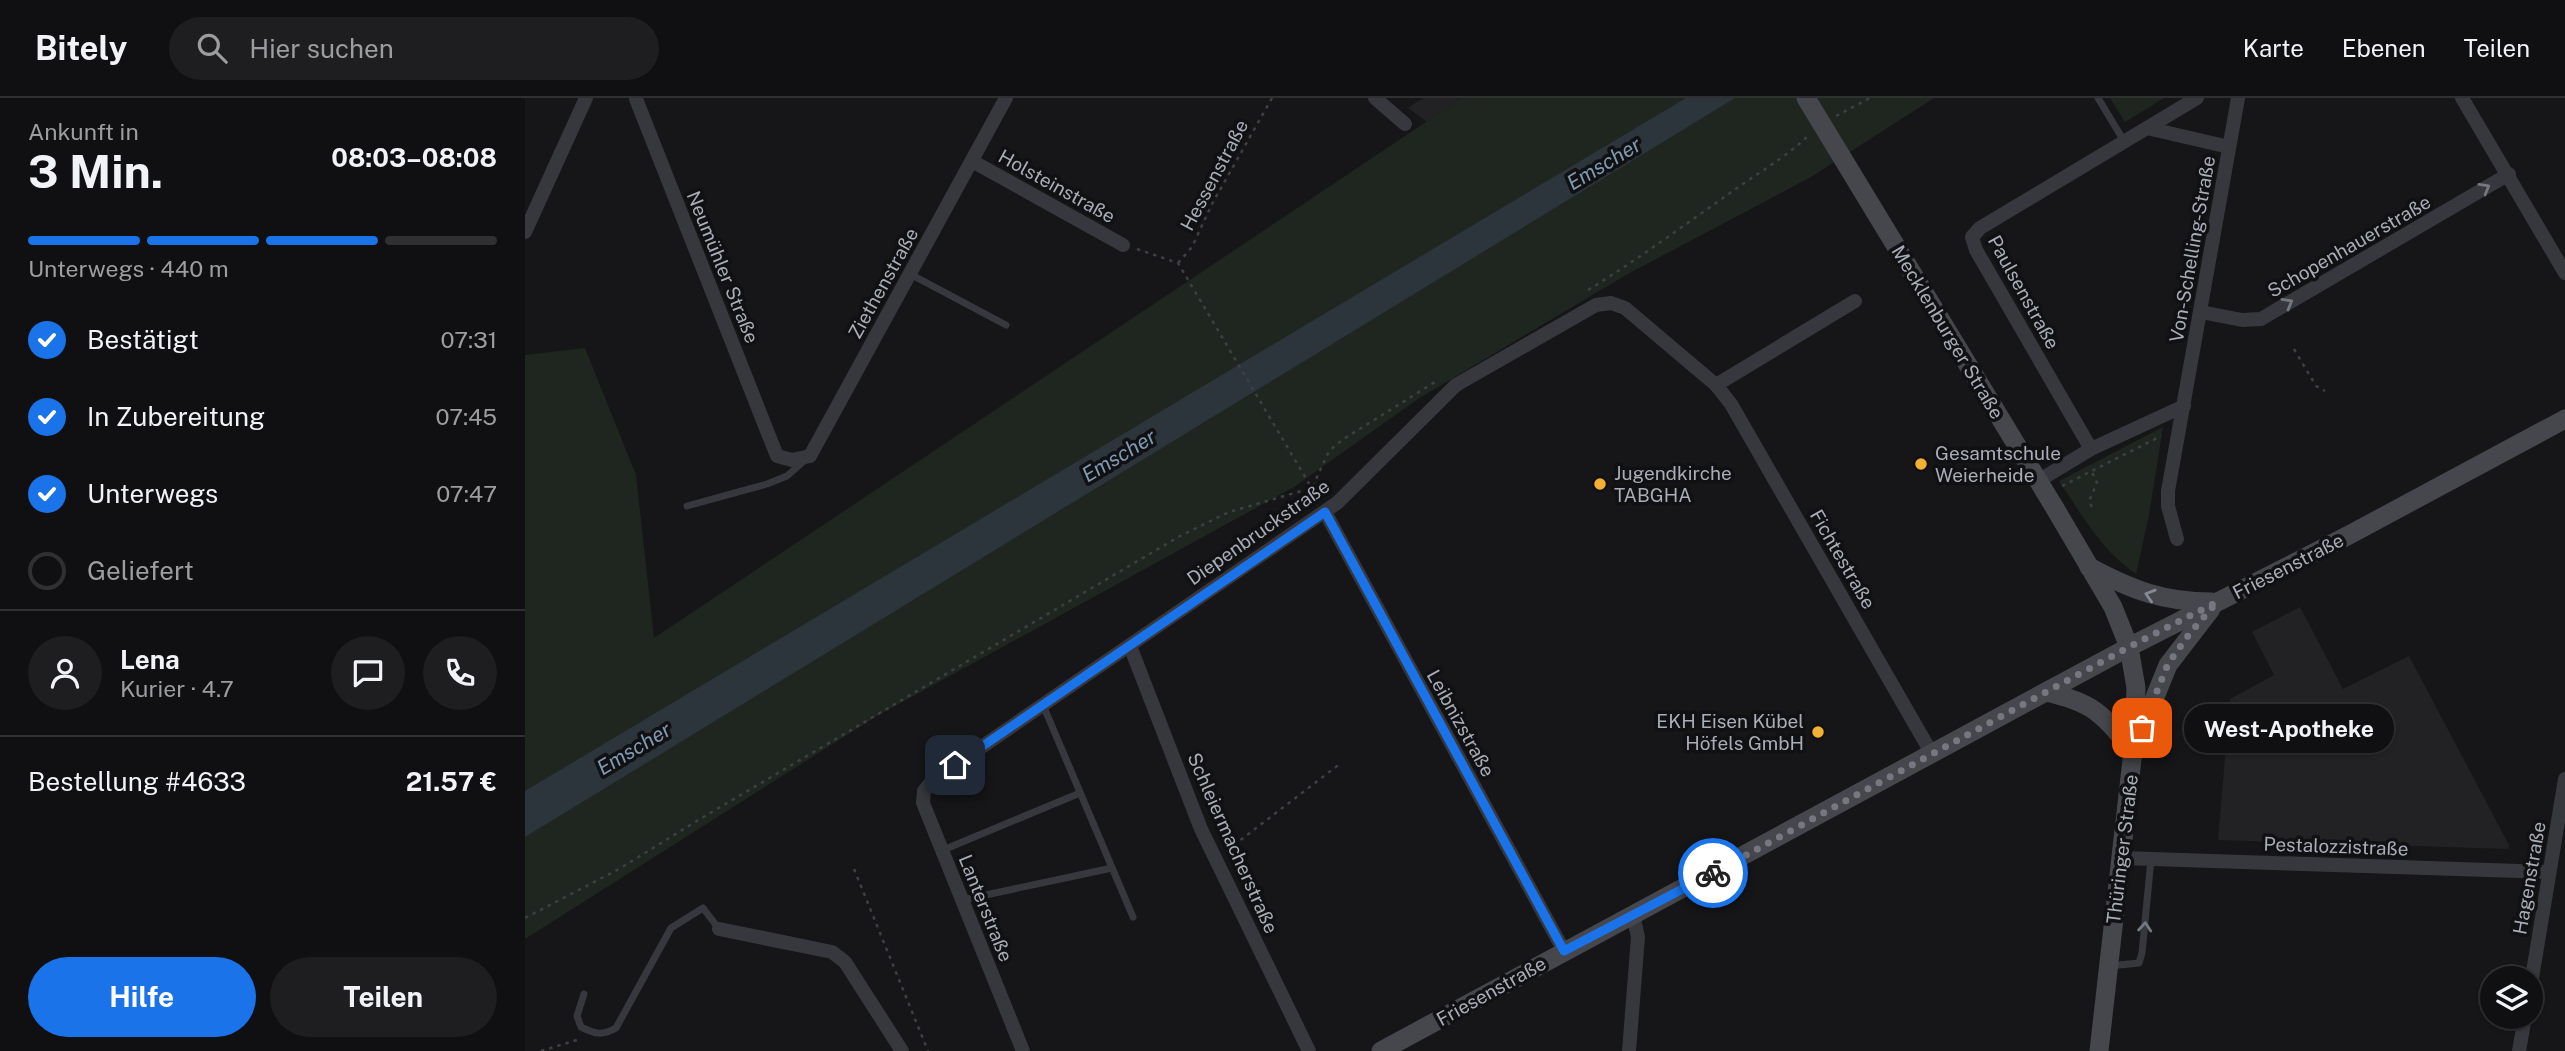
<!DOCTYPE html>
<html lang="de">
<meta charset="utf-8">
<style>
body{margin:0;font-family:"Public Sans",sans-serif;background:#1e1e20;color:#f1f3f6;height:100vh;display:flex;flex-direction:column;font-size:26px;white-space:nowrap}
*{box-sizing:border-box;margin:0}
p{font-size:23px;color:#9c9d9f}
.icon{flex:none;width:38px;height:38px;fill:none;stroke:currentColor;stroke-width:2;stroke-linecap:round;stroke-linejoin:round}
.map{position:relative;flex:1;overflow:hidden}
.sheet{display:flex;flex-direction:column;background:#101012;width:525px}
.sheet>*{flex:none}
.controls{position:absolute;left:1955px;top:868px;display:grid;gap:14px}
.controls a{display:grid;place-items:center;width:63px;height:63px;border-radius:50%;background:#101012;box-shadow:0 2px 5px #0004,0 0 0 2px #303032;font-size:35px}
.pin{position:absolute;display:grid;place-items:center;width:60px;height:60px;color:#fff;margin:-30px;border-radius:14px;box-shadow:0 4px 10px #0006}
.courier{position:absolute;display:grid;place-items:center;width:70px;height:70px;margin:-35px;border:5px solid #1a73e8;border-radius:50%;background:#fff;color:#222;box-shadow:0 2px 9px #0007}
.bubble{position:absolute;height:49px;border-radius:24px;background:#101012;box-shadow:0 2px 5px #0004,0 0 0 2px #303032;font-size:23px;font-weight:700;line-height:49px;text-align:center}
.overview em{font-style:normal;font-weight:700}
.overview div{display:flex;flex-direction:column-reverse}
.overview{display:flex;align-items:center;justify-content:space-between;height:119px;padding:0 28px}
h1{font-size:46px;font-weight:700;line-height:52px}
.bar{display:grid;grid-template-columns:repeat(4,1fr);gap:10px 7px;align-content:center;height:84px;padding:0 28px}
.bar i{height:9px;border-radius:5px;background:#303032}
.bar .current{background:#1a73e8}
.bar p{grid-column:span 4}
.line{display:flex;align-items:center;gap:18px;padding:0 28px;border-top:2px solid #303032}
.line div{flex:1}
.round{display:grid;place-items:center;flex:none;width:74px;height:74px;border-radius:37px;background:#1e1e20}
ol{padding:0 28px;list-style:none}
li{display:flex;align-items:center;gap:21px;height:77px}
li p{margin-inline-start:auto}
li .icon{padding:7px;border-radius:50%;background:#1a73e8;color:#fff;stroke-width:4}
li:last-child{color:#9c9d9f}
li i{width:38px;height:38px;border:4px solid #303032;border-radius:50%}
.action{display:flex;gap:14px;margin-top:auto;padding:14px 28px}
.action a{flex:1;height:80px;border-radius:42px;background:#1a73e8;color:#fff;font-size:28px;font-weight:700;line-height:80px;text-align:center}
.action a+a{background:#1e1e20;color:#f1f3f6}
header{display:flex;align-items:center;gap:42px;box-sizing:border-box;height:98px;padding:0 35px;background:#101012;border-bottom:2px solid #303032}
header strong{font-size:33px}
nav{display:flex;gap:38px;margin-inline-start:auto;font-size:24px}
.search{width:490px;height:63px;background:#1e1e20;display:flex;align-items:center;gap:18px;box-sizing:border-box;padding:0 24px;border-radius:38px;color:#9c9d9f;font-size:26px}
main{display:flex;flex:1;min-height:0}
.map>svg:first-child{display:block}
</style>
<header>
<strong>Bitely</strong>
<div class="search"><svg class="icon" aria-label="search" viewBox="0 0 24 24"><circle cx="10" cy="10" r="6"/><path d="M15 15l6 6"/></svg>Hier suchen</div>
<nav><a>Karte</a><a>Ebenen</a><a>Teilen</a></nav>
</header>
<main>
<section class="sheet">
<div class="overview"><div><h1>3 Min.</h1><p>Ankunft in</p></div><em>08:03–08:08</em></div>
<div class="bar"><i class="current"></i><i class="current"></i><i class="current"></i><i></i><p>Unterwegs · 440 m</p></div>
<ol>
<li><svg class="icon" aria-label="check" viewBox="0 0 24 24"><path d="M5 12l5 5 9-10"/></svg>Bestätigt<p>07:31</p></li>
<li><svg class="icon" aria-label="check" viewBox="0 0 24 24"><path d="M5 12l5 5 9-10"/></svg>In Zubereitung<p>07:45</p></li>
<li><svg class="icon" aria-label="check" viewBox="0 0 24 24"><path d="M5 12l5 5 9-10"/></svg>Unterwegs<p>07:47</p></li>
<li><i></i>Geliefert</li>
</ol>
<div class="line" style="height:126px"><a class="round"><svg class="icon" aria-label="person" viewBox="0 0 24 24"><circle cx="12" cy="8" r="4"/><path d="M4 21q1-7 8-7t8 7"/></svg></a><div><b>Lena</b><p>Kurier · 4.7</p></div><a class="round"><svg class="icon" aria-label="chat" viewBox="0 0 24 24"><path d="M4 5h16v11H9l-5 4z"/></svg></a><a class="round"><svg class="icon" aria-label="phone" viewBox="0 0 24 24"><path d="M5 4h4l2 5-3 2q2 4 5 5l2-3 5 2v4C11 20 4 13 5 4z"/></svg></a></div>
<div class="line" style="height:91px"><div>Bestellung #4633</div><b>21.57 €</b></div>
<div class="action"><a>Hilfe</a><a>Teilen</a></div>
</section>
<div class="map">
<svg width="2040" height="953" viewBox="0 0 2040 953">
<rect width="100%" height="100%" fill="#161618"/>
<g fill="#222225">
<polygon points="898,0 937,0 902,24 883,10"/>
<polygon points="1775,509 1818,591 1884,558 1984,747 1983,751 1693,742 1705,601 1749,577 1727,534"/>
</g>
<g fill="#1e261f">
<polygon points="937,0 1409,0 1286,79 1101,177 893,301 769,389 352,618 0,841 0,257 60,250 111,377 129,540"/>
<polygon points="1585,0 1639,0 1600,24"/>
<path d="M 1638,329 L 1624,417 L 1611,476 C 1576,452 1557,417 1534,383 Z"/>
</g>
<polygon fill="#2c353c" points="1161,0 1210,0 0,739 0,693"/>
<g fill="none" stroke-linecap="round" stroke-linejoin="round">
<g stroke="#3d3f44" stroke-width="2.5" stroke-dasharray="3.5 5" stroke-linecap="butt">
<polyline points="1311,18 1345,0"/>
<polyline points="612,151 653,165 792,399"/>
<polyline points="653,165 667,149 687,106 747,0"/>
<path d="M 1063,192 C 1112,162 1158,128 1205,95 C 1231,76 1260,60 1283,38"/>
<polyline points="1769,251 1791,288 1800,293"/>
<polyline points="1537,388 1636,338"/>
<polyline points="1567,409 1564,403 1572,385 1567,374"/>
<polyline points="706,756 713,744 816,665"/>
<polyline points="329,771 403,953"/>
<polyline points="0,820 94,771 175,721 655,438 704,414 787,390 804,353 817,342 910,284"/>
<polyline points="16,953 52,942"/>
</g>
<g stroke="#37383d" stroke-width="7">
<polyline points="1573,0 1599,43"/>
<polyline points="385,176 481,227"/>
<polyline points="162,408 242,386 262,378 279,363"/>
<polyline points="518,607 608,819"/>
<polyline points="418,752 555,695"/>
<polyline points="437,802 587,770"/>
<polyline points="1584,868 1614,865 1617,855 1626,761"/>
<path d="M 59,896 L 52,918 L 56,929 C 70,936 77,938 91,930 L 146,830 L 178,810 L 194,831"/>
</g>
<g stroke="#37383d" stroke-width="14">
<polyline points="850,0 880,26"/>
<polyline points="1937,0 2040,175"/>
<polyline points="111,1 252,358 267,362 285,358 481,0"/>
<polyline points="1622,30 1704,49"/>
<polyline points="447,63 598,147"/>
<polyline points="0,134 61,0"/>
<polyline points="1676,214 1717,222 1736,221 1984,76"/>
<polyline points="1191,287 1330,203"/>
<polyline points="1566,351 1451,152 1447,139 1455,130 1672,0"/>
<polyline points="1513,383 1566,351 1659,308"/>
<polyline points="800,414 1039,853"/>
<polyline points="1652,441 1643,408 1643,393 1713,0"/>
<polyline points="605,548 676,731 784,953"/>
<polyline points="1597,760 2024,774"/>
<polyline points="194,831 307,854 320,864 377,953"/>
<polyline points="2006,886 2040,681"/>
<polyline points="498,953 398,705 399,693 407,683 812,405 931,287 1071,207 1086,205 1100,210 1191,287 1206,306 1407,656"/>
<polyline points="1104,953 1113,839 1108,817"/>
<polyline points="1994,953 2000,919"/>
</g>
<g stroke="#45474d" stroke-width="19">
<polyline points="1281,0 1531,412 1588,509 1604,549 1611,590 1608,653 1574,953"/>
<path d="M 1564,469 C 1607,492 1638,504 1687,504"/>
<path d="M 1521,594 C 1570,605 1577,616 1608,653"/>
<polyline points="1615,636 1643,567 1686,511"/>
<polyline points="856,953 1604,549 1824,437 2040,321"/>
</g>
</g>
<defs><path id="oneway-chevron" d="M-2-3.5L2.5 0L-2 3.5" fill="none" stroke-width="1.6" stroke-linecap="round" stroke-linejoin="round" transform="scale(1.75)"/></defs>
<g stroke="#757881">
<use href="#oneway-chevron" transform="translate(1960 90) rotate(-30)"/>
<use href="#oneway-chevron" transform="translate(1763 205) rotate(-30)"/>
<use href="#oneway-chevron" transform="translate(1620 829) rotate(-85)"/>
</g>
<use stroke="#858993" href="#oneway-chevron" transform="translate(1625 497) rotate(-163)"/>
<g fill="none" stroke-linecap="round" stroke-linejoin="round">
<polyline stroke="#757880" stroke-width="7" stroke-dasharray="0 12.6" points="1188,775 1604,549 1692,504 1665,535 1643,566 1617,630"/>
<polyline stroke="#1a73e8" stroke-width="9" points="430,667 800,414 1039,853 1188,775"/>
</g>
<g fill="#f2b134" stroke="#111113" stroke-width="2.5">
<circle cx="1396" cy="366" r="7"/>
<circle cx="1075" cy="386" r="7"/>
<circle cx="1293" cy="634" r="7"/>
</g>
<g text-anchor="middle" stroke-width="7" stroke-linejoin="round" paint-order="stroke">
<g font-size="19" fill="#a8adb8" stroke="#111113">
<text transform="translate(689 77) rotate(-62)" y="7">Hessenstraße</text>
<text transform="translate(532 88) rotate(29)" y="7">Holsteinstraße</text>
<text transform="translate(1824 148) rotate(-30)" y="7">Schopenhauerstraße</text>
<text transform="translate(1667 151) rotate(-80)" y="7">Von-Schelling-Straße</text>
<text transform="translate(198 169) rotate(68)" y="7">Neumühler Straße</text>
<text transform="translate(358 185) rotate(-61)" y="7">Ziethenstraße</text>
<text transform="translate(1499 194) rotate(61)" y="7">Paulsenstraße</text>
<text transform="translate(1423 234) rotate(59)" y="7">Mecklenburger Straße</text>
<text transform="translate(733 434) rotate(-35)" y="7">Diepenbruckstraße</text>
<text transform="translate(1318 461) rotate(60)" y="7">Fichtestraße</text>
<text transform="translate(1763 468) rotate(-27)" y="7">Friesenstraße</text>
<text transform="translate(936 625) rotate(61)" y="7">Leibnizstraße</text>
<text transform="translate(708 745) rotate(66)" y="7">Schleiermacherstraße</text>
<text transform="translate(1811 748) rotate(2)" y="7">Pestalozzistraße</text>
<text transform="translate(1597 751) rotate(-83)" y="7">Thüringer Straße</text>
<text transform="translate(2004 780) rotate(-80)" y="7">Hagenstraße</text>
<text transform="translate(461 810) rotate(68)" y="7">Lanterstraße</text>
<text transform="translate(966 893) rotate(-29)" y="7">Friesenstraße</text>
</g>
<g font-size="19" fill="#a8adb8" stroke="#111113" text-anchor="start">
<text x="1410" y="362">Gesamtschule<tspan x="1410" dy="22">Weierheide</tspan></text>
<text x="1089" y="382">Jugendkirche<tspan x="1089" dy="22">TABGHA</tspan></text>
<text x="1279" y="630" text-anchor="end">EKH Eisen Kübel<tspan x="1279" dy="22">Höfels GmbH</tspan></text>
</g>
<g font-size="21" font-style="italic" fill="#7f9bb3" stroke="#111113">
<text transform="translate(1079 66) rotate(-31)" y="7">Emscher</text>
<text transform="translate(594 358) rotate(-31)" y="7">Emscher</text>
<text transform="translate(109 651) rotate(-31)" y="7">Emscher</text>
</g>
</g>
</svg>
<div class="controls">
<a><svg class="icon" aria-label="layers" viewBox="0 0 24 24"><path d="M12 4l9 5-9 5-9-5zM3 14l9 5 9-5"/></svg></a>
</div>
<div class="pin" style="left:1617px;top:630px;background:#ea580c"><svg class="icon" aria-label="bag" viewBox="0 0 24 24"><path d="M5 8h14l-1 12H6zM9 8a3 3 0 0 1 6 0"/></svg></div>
<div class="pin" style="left:430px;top:667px;background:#1f2937"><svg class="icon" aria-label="home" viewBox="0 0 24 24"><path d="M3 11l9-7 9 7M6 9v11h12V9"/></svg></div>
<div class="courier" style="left:1188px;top:775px"><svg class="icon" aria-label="bike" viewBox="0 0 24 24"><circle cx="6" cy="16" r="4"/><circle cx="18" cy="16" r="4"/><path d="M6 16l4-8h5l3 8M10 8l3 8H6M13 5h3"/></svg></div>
<div class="bubble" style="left:1659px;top:606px;width:210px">West-Apotheke</div>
</div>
</main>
